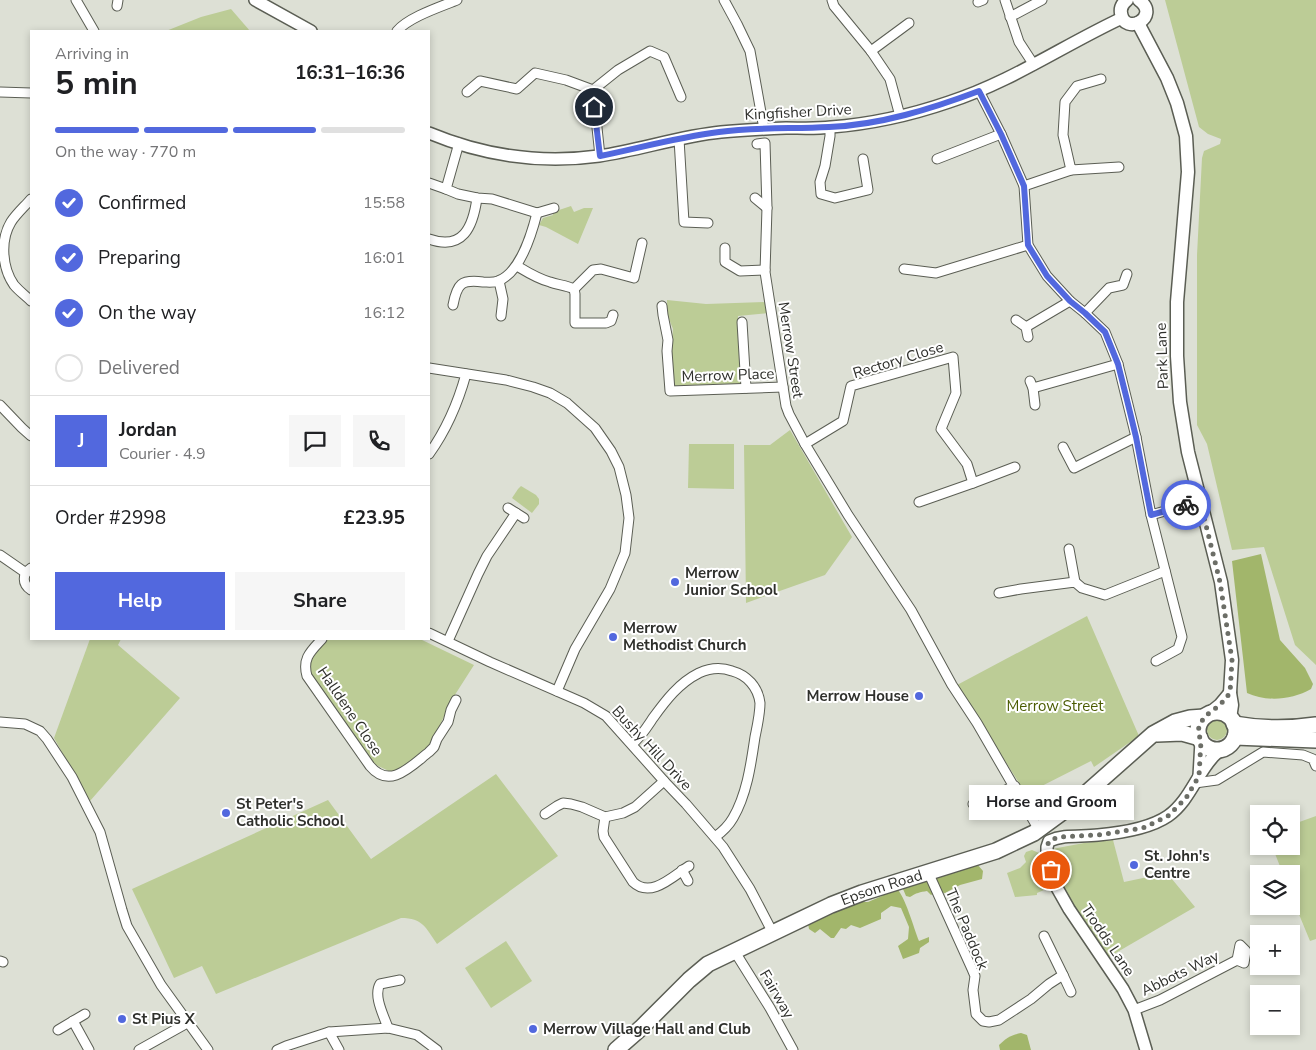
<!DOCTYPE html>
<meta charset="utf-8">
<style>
body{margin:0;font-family:"Nunito Sans",sans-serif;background:#f6f6f6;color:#202124;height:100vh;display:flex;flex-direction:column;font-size:19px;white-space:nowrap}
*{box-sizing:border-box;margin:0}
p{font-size:16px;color:#757577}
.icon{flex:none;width:28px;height:28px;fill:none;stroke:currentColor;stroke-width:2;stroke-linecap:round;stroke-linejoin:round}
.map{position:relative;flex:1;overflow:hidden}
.drawer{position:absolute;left:30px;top:30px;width:400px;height:610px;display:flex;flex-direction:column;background:#fff;border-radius:0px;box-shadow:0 2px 8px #0003}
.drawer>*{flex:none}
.fabs{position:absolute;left:1250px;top:805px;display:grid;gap:10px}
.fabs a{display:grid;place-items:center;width:50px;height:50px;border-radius:0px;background:#fff;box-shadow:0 2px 8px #0003;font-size:25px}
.pin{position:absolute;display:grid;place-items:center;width:42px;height:42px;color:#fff;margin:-21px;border:2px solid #fff;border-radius:50%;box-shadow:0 1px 5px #0007}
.courier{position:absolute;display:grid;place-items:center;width:50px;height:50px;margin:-25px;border:4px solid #5268de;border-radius:50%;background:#fff;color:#222;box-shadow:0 1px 6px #0007}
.bubble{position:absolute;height:35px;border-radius:0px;background:#fff;box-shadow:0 2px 8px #0003;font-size:16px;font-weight:700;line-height:35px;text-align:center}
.head em{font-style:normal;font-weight:700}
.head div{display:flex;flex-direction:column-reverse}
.head{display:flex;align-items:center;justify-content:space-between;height:85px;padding:0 25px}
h1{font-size:32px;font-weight:700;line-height:38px}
.bar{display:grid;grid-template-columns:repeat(4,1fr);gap:8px 5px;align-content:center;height:60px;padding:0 25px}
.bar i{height:6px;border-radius:4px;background:#e0e0e0}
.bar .current{background:#5268de}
.bar p{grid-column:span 4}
.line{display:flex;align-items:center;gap:12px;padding:0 25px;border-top:1px solid #e0e0e0}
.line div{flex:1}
.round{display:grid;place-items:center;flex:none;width:52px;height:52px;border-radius:0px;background:#f6f6f6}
ol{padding:0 25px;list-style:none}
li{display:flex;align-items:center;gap:15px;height:55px}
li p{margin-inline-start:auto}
li .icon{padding:5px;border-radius:50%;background:#5268de;color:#fff;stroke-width:4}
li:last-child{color:#757577}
li i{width:28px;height:28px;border:2px solid #e0e0e0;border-radius:50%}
.cta{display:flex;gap:10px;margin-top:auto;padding:10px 25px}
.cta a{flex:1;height:58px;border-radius:0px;background:#5268de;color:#fff;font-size:20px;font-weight:700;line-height:58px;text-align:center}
.cta a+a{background:#f6f6f6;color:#202124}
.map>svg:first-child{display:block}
</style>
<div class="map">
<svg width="1316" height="1050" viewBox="0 0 1316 1050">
<rect width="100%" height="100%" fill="#dde0d5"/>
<g fill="#bccc96">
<polygon points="1165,0 1316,0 1316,665 1295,645 1264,547 1232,550 1207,444 1197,425 1197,255 1202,158 1204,151 1220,144 1221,139 1208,134 1199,127"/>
<polygon points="231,9 250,31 166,31 201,17"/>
<polygon points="571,206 574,212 584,208 593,208 578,244 546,227 539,225 543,218 553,215 553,212"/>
<polygon points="667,300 706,304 767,302 769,313 738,316 742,385 674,388 671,352 673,329 667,314"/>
<polygon points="790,430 852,537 825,575 746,603 744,445 770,445"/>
<polygon points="689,444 734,444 734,489 688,488"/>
<polygon points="521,486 536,495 539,499 539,504 532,513 512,498 518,489"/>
<polygon points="1087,616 1139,736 1094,767 1091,761 1026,794 957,685"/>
<polygon points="90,639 121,639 118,645 180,698 90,801 54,738"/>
<path d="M 326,639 L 420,639 L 474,665 L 451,701 L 430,747 L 393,773 L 374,764 L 312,676 C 307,659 316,651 326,639 Z"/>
<circle cx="1217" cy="730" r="10"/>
<path d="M 496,774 L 558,856 L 437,944 C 426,928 423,918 401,918 L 216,994 L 202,966 L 174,978 L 132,889 L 328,800 L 371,859 Z"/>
<polygon points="1316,816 1316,939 1310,941 1291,895 1291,874 1283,874 1272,846 1291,846 1291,825"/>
<polygon points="1113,840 1124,882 1167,873 1195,907 1107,958 1059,884 1052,849 1084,843"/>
<polygon points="1032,850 1039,853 1043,856 1051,887 1037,893 1037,895 1015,897 1007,873 1020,868 1026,862 1024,856 1026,852"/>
<polygon points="506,941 532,981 491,1008 465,968"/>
</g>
<g fill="#a2b66b">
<path d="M 1261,554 L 1280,640 L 1305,668 L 1313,684 L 1311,689 C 1292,700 1266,702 1247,693 L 1232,561 Z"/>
<path d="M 977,864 L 983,871 L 982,879 L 960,885 L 945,893 L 937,892 L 931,895 L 927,891 C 920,892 916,893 910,897 L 906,896 L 903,889 L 904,887 Z"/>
<path d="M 896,888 C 905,895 914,929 919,941 L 929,937 L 929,942 L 920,948 L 919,953 L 903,959 L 898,946 L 908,939 L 909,927 L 901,908 L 891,906 L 881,913 L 881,919 L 860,928 L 851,925 L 846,929 L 841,928 L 834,938 L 831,938 L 820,929 L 815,933 L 809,929 L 808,923 L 858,902 L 868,902 L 882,896 L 888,890 Z"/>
<path d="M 1021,1033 L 1027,1035 L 1031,1050 L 1000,1050 L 999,1045 C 1006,1038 1011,1035 1021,1033 Z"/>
</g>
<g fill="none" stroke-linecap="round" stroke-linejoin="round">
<defs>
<g id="minor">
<polyline points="76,0 94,31"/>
<polyline points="724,0 737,24 750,51 764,129"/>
<polyline points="832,0 834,6 871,51 890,79 900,116"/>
<polyline points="1005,0 1019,42 1034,65"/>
<polyline points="978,2 983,0"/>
<polyline points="117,6 118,0"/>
<polyline points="1010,17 1042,0"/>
<path d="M 397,31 C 409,17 440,7 457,0"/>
<polyline points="871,51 909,23"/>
<polyline points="1101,79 1077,86 1065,102 1063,135 1071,170 1119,167"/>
<polyline points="979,91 1001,134 1024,186 1028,245 1047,276 1070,301 1085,313 1105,332 1118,364 1136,437 1151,515 1200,501"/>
<polyline points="0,92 31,93"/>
<polyline points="467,92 480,81 517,89 535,73 566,80 593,90"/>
<polyline points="830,127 830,136 825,166 820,182 821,194 835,198 868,190 863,159"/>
<polyline points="679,139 684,222 708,223"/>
<polyline points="459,143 446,189 458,194 477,198 492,199 537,213"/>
<polyline points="757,144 765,143 767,208 765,272 786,406 789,414 805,444 848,515 911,610 952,685 977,723 1039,830"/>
<polyline points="600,156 593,90 618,70 650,51 664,57 681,97"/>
<polyline points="937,159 1001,134"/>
<polyline points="429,183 446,189"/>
<polyline points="1024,186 1071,170"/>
<polyline points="755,198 767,208"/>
<path d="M 31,199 C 25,206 16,214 11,222 C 0,240 2,268 14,285 C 19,291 26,296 31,301"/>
<polyline points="537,213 554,208"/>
<path d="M 429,239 C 463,251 473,227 477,198"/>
<polyline points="725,248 725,262 740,271 765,270"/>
<path d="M 517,266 C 527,272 538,279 550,282 C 558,285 566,285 574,289 L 575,294 L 575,323 L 606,323 L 611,321 L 613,315"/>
<polyline points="904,269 936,273 1028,245"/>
<polyline points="499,281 503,299 501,316"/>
<polyline points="574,289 593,270 601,269 634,278 642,243"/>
<path d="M 453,305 C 457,284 461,279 483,282 C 488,282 493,283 498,281 C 520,273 532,233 537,213"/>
<polyline points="662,306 663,315 668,340 667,351 670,391 783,387"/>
<polyline points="1085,313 1109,288 1123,285 1127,274"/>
<polyline points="1016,320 1026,327 1028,337"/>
<polyline points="742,322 746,388"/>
<polyline points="1026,327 1070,301"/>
<polyline points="429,368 506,380 533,387 550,393 567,403 595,428 611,451 619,467 626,495 629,518 625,553 610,589 575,649 557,691"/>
<polyline points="1030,381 1033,388 1035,405"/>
<polyline points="1033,388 1118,364"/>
<polyline points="0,405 22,428 31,436"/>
<polyline points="805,444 843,421 851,386 953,357 956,393 941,429 967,464 973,483"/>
<polyline points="1063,447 1074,468 1136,437"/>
<path d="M 429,454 C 447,429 458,403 466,374"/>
<polyline points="919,502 973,483 1015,467"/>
<polyline points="508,508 524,518"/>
<polyline points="1151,515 1182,637 1178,649 1156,661"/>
<polyline points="1069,549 1075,582"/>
<polyline points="0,555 26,573"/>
<path d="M 31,568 C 22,574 22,584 31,590"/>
<polyline points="999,593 1021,589 1075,582 1082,588 1105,595 1165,571"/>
<polyline points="429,633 490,662 584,703 606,716 664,781 686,804 723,847 750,889 773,933"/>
<path d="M 322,639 C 311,651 302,658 307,676 L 370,766 C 390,790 411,766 429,752 L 434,747 L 437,739 L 448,722 L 451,710 L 456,700"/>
<polyline points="448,641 478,574 487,556 516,513"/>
<polyline points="0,722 25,724 40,731 47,739 72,777 100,832 122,910 127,926 161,985 208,1050"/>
<path d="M 632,744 C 641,737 647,727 653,718 C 666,700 679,683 699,673 C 710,668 721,667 732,671 C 747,675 758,687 760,703 C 760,714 757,727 755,737 C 751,764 747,794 733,818 C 729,825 722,832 715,837"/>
<polyline points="1195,783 1217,780 1263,752 1303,755 1313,759 1316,766"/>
<polyline points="973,804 1015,786"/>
<polyline points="545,814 557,806 563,803 571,804 582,807 605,817 623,813 635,807 664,781"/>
<path d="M 605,817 L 603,831 L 604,837 L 633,882 C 651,899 673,876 689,866"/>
<polyline points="682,870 688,881"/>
<polyline points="928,872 972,969 975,976 973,990 976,1014 983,1021 989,1022 999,1020 1031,999 1049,984 1063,975 1044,936"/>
<polyline points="735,952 770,1008 793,1050"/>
<polyline points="0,961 3,962"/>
<polyline points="1063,975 1071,992"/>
<polyline points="1134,1010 1160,1000 1237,960 1240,945 1246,951 1244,963 1237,960"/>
<polyline points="73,1021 89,1050"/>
<path d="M 388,1028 C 384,1016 373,996 380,984 L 400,980"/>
<polyline points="58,1030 85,1014"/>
<polyline points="329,1032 339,1050"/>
<polyline points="139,1050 189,1022"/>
<polyline points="277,1050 286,1046 329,1032 388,1028 417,1035 437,1050"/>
</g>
<g id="tertiary">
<polyline points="255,0 311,31"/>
<path d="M 429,133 C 482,155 541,164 599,156 C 640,150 680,136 721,132 C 743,130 764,129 786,128 C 801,128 816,129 831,127 C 871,124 911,115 949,102 C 1011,82 1064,45 1122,18"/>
<polyline points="1199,776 1201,741"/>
<path d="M 1146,1050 L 1134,1010 L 1123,989 L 1069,909 L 1056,886 L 1047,853 L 1047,847 L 1049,841 C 1064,834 1081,837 1098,835 C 1120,833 1149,829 1168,816 C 1189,801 1196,776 1212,758 C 1215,754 1220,751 1224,748"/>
</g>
<g id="secondary">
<path d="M 1127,0 C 1123,3 1120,7 1121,13 C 1124,37 1162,17 1139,0"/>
<polyline points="1138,23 1167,78 1177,103 1186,136 1188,172 1177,302 1177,356 1180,402 1188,452 1221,582 1232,660 1230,693 1232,705 1230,718"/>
<polyline points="1210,713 1220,705 1230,693"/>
</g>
<g id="primary">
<circle cx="1217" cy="731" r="19"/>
<path d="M 1234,724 C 1262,729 1289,729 1316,725"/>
<polyline points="1157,734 1182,733 1200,738"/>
<polyline points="1235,737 1316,740"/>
<path id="s1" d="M 616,1050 L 641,1028 L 689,980 L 708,964 L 831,905 L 862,893 L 996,851 L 1034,833 L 1075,803 L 1153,734 L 1175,722 L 1190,718 L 1204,717"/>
</g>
</defs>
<use href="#minor" stroke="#5b5e54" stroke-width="11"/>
<use href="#tertiary" stroke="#5b5e54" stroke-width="14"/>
<use href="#secondary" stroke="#5b5e54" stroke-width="15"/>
<use href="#primary" stroke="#5b5e54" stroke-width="18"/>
<use href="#minor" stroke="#fff" stroke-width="9"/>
<use href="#tertiary" stroke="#fff" stroke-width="11"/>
<use href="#secondary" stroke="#fff" stroke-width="12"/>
<use href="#primary" stroke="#fff" stroke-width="15"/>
</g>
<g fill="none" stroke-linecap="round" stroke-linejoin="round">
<path stroke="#6c6e67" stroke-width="5" stroke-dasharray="0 9" d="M 1051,870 C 1049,860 1045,851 1049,841 L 1058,837 L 1098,835 L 1143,828 L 1168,816 L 1186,798 L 1199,776 L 1201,741 L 1198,732 L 1199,727 L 1204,717 L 1220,705 L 1230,693 L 1232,660 L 1220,582 L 1200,501 L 1186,505"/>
<path stroke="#5268de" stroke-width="6" d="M 594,107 L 600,156 C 639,148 679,137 719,132 C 755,127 792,129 829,127 C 880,125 931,109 979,91 L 1001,134 L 1024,186 L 1028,245 L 1047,276 L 1070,301 L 1085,313 L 1105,332 L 1118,364 L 1127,400 L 1136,437 L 1151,515 L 1186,505"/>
</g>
<g fill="#5268de" stroke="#fff" stroke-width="2">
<circle cx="675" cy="582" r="5"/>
<circle cx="613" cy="637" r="5"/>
<circle cx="919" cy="696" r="5"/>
<circle cx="226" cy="813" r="5"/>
<circle cx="1134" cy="865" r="5"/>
<circle cx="122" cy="1019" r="5"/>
<circle cx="533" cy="1029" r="5"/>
</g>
<g text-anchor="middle" stroke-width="4" stroke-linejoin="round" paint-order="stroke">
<g font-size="15" fill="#2f302c" stroke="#fff">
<text transform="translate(798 112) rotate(-3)" y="5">Kingfisher Drive</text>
<text transform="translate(791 350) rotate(81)" y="5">Merrow Street</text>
<text transform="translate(1162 356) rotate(-92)" y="5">Park Lane</text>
<text transform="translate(898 360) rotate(-17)" y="5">Rectory Close</text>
<text transform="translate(728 375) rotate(-2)" y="5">Merrow Place</text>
<text transform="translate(350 711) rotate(56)" y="5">Halldene Close</text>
<text transform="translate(652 748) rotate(47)" y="5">Bushy Hill Drive</text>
<text dy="5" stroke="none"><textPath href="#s1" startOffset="316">Epsom Road</textPath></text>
<text transform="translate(967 929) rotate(67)" y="5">The Paddock</text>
<text transform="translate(1108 940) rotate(56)" y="5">Trodds Lane</text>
<text transform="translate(1180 973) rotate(-26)" y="5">Abbots Way</text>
<text transform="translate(777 994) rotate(60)" y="5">Fairway</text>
</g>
<g font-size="15" font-weight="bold" fill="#2f302c" stroke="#fff" text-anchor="start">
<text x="685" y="578">Merrow<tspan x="685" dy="17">Junior School</tspan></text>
<text x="623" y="633">Merrow<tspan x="623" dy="17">Methodist Church</tspan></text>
<text x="909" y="701" text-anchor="end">Merrow House</text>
<text x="236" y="809">St Peter's<tspan x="236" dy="17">Catholic School</tspan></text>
<text x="1144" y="861">St. John's<tspan x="1144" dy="17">Centre</tspan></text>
<text x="132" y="1024">St Pius X</text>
<text x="543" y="1034">Merrow Village Hall and Club</text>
</g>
<g font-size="15" fill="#4b5c03" stroke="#fff">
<text x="1055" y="711">Merrow Street</text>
</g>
</g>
</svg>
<div class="fabs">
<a><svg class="icon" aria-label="locate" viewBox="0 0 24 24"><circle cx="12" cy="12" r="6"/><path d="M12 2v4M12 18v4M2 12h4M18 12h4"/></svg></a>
<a><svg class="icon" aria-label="layers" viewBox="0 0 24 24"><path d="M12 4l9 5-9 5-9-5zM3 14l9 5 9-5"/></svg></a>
<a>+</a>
<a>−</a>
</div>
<div class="pin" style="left:1051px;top:870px;background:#ea580c"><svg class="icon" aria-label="bag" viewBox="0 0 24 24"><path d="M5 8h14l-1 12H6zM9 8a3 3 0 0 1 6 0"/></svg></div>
<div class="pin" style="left:594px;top:107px;background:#1f2937"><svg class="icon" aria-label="home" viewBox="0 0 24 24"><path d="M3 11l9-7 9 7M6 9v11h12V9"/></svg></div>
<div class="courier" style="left:1186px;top:505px"><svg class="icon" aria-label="bike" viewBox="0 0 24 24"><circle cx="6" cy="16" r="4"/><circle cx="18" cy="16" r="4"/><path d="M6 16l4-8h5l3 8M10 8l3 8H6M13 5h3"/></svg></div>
<div class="bubble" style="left:969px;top:785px;width:165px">Horse and Groom</div>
<section class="drawer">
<div class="head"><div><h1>5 min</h1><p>Arriving in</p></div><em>16:31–16:36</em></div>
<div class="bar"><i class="current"></i><i class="current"></i><i class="current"></i><i></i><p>On the way · 770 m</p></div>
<ol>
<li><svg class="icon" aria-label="check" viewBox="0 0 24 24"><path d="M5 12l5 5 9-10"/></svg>Confirmed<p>15:58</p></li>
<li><svg class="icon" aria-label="check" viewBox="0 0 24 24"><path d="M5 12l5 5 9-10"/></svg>Preparing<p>16:01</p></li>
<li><svg class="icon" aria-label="check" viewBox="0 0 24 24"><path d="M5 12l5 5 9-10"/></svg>On the way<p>16:12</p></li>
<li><i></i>Delivered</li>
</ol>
<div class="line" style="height:90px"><b class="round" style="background:#5268de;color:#fff">J</b><div><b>Jordan</b><p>Courier · 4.9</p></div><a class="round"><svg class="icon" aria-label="chat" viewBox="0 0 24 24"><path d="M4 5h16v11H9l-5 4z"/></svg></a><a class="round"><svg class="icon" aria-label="phone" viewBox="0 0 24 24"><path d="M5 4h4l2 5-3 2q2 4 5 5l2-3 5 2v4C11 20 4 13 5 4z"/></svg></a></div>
<div class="line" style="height:65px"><div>Order #2998</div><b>£23.95</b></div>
<div class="cta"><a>Help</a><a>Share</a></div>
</section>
</div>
